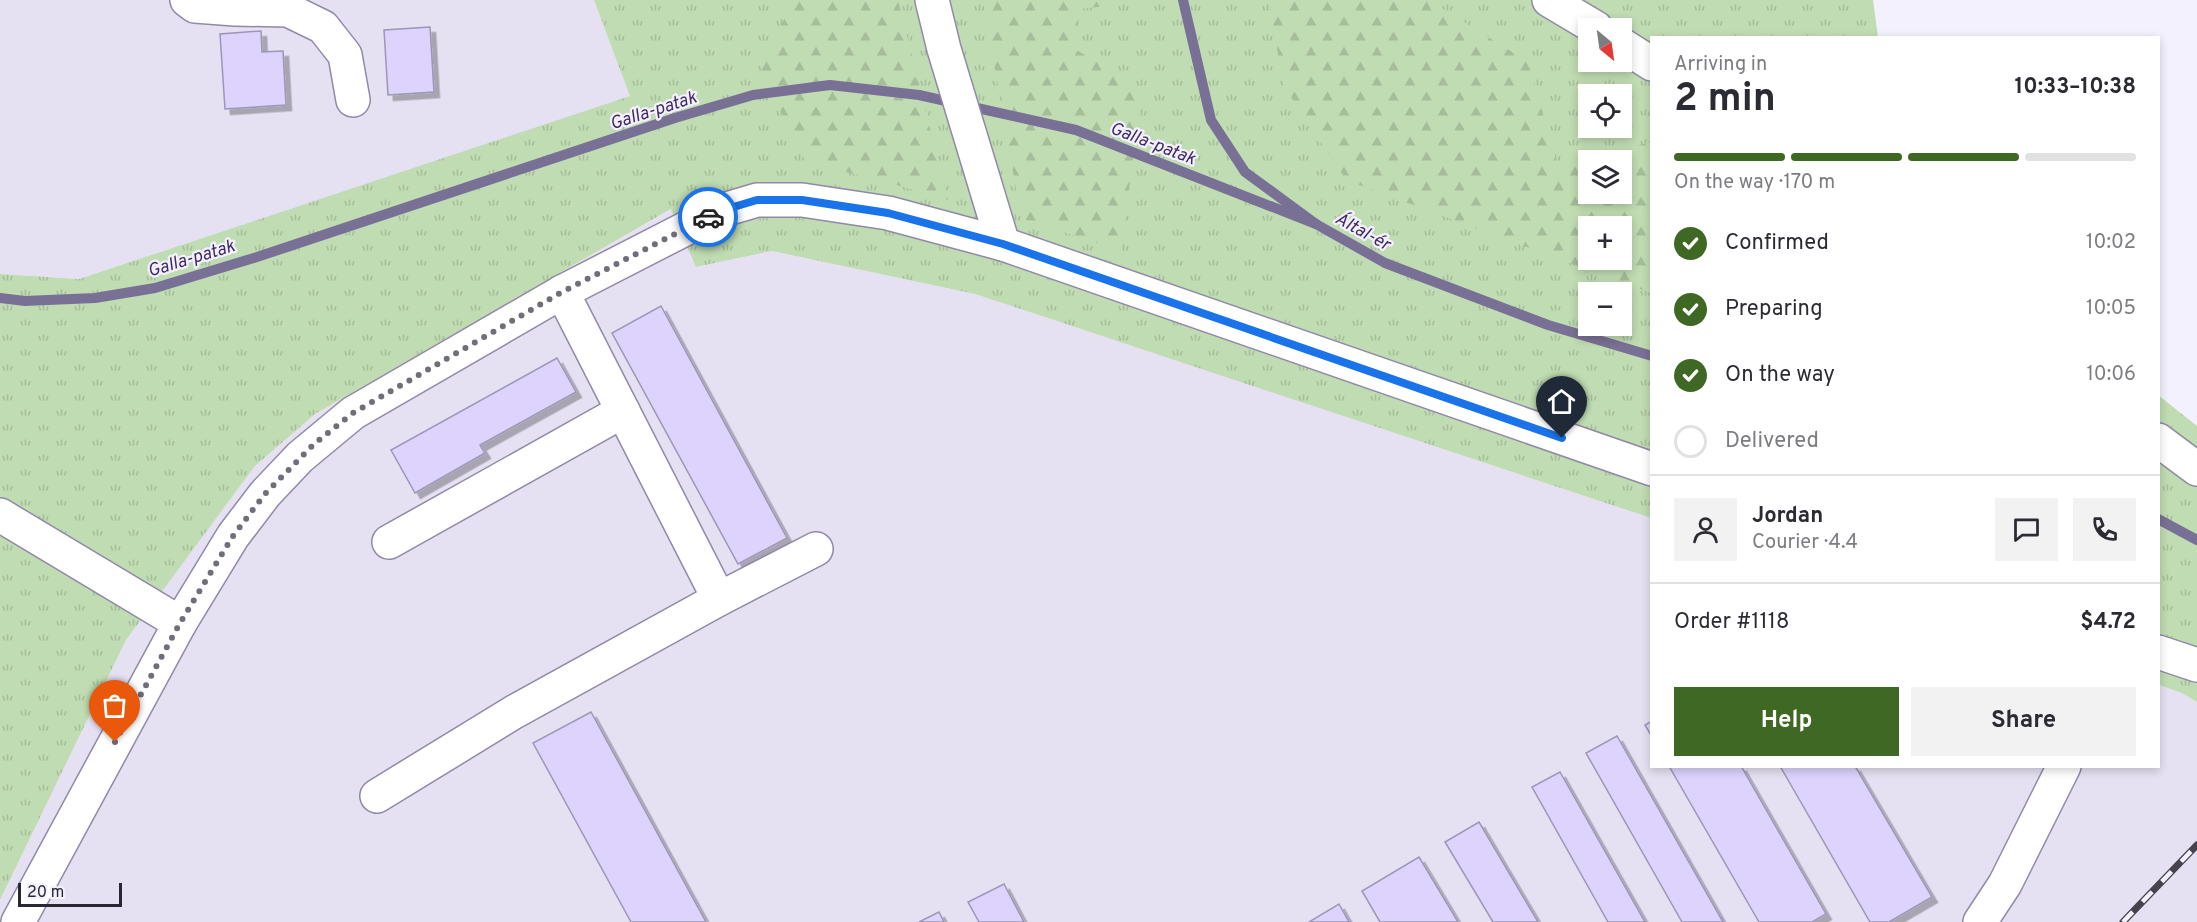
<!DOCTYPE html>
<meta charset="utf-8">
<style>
body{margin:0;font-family:Overpass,sans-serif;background:#f2f2f3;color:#2b2b33;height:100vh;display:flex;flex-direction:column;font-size:22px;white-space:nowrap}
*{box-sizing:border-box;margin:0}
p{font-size:20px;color:#7c7c81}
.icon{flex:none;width:33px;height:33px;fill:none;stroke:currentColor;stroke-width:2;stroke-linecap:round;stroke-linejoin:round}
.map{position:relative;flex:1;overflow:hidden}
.details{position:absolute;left:1650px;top:36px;width:510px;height:732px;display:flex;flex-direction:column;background:#fff;border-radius:0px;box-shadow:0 3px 9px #0003}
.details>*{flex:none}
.needle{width:39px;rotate:151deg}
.buttons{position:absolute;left:1578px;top:18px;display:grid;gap:12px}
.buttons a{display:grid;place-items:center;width:54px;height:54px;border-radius:0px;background:#fff;box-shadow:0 3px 9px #0003;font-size:30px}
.scale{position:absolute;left:18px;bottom:15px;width:104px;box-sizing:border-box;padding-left:6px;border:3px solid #2a2733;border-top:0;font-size:16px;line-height:21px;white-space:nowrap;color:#2a2733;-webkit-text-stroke:4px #f4f1fe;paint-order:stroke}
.pin{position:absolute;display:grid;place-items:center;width:51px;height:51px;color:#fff;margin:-62px -26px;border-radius:50% 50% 50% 0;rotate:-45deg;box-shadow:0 0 6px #0007}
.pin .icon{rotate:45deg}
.courier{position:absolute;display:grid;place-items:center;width:60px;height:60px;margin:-30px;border:4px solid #1a73e8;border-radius:50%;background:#fff;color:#222;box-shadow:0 2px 8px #0007}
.overview em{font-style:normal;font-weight:700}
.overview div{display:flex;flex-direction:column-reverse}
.overview{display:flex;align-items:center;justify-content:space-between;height:102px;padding:0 24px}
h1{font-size:39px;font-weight:700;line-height:45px}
.bar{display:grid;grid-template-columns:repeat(4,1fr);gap:9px 6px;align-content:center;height:72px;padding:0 24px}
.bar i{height:8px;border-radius:4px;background:#e1e1e2}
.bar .active{background:#3f6824}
.bar p{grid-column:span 4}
.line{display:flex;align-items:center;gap:15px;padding:0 24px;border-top:2px solid #e1e1e2}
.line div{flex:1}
.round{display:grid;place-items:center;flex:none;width:63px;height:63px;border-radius:0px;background:#f2f2f3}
ol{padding:0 24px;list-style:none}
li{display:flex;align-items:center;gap:18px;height:66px}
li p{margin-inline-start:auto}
li .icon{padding:6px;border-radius:50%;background:#3f6824;color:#fff;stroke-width:4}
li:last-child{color:#7c7c81}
li i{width:33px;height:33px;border:3px solid #e1e1e2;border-radius:50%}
.cta{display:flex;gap:12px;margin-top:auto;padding:12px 24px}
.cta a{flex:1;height:69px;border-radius:0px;background:#3f6824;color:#fff;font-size:24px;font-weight:700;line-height:69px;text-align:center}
.cta a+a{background:#f2f2f3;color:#2b2b33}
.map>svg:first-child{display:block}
</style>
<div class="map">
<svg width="2197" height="922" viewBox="0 0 2197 922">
<defs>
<pattern id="grass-tufts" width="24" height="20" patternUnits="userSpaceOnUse" patternTransform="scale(1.5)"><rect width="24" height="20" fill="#c0dcb2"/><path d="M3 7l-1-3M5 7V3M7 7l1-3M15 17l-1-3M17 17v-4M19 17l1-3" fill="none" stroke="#a5bd9a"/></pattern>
<pattern id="forest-firs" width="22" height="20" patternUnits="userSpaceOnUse" patternTransform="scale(1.5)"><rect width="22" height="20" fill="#c0dcb2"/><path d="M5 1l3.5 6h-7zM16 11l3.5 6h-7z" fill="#a5bd9a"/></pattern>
<filter id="shadow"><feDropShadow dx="5.5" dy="5.5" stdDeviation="0" flood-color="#0004"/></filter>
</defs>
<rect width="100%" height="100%" fill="#f4f1fe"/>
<g fill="#e5e1f2">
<polygon points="0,0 594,0 631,96 79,279 0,274"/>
<polygon points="672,209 697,267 772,251 975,294 1651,518 1652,766 2158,766 2159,685 2182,693 2197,702 2197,922 0,922 0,900 126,640 255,466 315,414"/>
</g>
<g fill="url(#grass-tufts)" fill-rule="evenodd">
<path d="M 594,0 L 1873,0 L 1878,37 L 1652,38 L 1651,518 L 975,294 L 772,251 L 696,267 L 671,209 L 315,414 L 255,466 L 126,640 L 0,900 L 0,274 L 79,279 L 630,96 ZM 1588,28 L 1622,28 L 1622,62 L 1588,62 ZM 1588,94 L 1622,94 L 1622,128 L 1588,128 ZM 1588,160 L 1622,160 L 1622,194 L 1588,194 ZM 1588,226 L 1622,226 L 1622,260 L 1588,260 ZM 1588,292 L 1622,292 L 1622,326 L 1588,326 Z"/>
<polygon points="2158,395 2197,426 2197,702 2182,693 2159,685"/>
</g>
<g fill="url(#forest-firs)" fill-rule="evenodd">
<polygon points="796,0 898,0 948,200 876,179 806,163 758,62"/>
<polygon points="983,0 1125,0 1122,4 1080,9 1075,49 1142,90 1121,251 1021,218"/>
<path d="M 1269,0 L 1429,0 L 1528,62 L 1558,166 L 1651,142 L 1651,293 L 1346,180 L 1283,85 ZM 1588,160 L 1622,160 L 1622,194 L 1588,194 ZM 1588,226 L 1622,226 L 1622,260 L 1588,260 Z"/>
</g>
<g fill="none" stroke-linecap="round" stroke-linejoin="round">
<g stroke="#797095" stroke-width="10">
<polyline points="1183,0 1211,120 1245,172 1316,224 1385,263 1548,325 1652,356"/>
<polyline points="0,298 25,301 95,298 155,288 257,257 675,118 753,95 830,85 919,95 1076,130 1316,224"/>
<polyline points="2158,519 2197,540"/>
</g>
</g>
<g fill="#ddd3fd" stroke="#9d96b5" stroke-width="1.5" filter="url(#shadow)">
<polygon points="430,27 434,92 388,95 384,30"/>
<polygon points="261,31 262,52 283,51 286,105 225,109 220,34"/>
<polygon points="661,306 787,538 738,564 612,333"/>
<polygon points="557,358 576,392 480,445 485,453 415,493 391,450"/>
<polygon points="591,712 706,922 631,922 533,743"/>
<polygon points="1652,721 1652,737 1645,725"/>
<polygon points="1617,736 1723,922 1682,922 1586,753"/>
<polygon points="1669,766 1741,766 1826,914 1812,922 1759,922"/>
<polygon points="1780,766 1855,766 1932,897 1889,922 1870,922"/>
<polygon points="1560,772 1645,922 1608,922 1532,787"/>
<polygon points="1479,822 1538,922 1493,922 1445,842"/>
<polygon points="1419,857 1458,922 1380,922 1362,891"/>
<polygon points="1004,884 1024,922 979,922 968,902"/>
<polygon points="1339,904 1349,922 1309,922"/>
<polygon points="939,912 944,922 919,922"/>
</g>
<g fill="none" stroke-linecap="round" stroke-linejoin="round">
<defs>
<g id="minor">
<polyline points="187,0 195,6 235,9 288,10 323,27 345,55 353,100"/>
<polyline points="932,0 944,49 1003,244"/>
<polyline points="1549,0 1596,28"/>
<polyline points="1622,45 1652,64"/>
<polyline points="562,292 719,599"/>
<polyline points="2158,440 2197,469"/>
<polyline points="0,515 180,623"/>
<polyline points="389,542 623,411"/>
<polyline points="2158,652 2197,665"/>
<polyline points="377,796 514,712 719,599 816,549"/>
<polyline points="18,922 180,623 233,536 265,494 300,457 353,413 562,292 720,211 757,200 802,200 888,213 1003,244 1652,469"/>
<polyline points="1980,922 2005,884 2064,766"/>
</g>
</defs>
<use href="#minor" stroke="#9089a7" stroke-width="36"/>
<use href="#minor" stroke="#fff" stroke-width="33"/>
<defs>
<polyline id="rail" points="2123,922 2197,845"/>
</defs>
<use href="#rail" stroke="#46434f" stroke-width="7"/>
<use href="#rail" stroke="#f4f1fe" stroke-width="4.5" stroke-dasharray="14" stroke-linecap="butt"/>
</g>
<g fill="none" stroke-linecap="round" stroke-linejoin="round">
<polyline stroke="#716e7a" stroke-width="6" stroke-dasharray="0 10.8" points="115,742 180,623 233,536 265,494 314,444 353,413 562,292 708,217"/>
<polyline stroke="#1a73e8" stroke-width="8" points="708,217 720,211 757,200 802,200 888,213 1003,244 1562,438"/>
</g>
<g text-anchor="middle" stroke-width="4.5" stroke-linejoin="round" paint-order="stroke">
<g font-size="18" font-style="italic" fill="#3e2a66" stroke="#f4f1fe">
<text transform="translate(653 110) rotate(-18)" y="6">Galla-patak</text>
<text transform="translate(1153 143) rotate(21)" y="6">Galla-patak</text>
<text transform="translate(1363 231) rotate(29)" y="6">Által-ér</text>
<text transform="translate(191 258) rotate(-17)" y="6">Galla-patak</text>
</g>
</g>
</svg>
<div class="buttons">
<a><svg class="needle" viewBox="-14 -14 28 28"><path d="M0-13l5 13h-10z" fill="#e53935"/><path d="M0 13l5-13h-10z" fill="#7c7c81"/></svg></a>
<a><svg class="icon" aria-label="locate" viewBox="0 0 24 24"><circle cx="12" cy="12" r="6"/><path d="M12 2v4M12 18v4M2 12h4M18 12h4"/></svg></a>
<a><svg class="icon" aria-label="layers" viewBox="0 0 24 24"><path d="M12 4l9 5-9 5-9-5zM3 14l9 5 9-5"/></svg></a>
<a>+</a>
<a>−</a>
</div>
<div class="scale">20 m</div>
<div class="pin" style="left:115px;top:742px;background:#ea580c"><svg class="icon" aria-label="bag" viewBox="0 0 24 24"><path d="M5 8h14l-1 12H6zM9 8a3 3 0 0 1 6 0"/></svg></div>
<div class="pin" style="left:1562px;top:438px;background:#1f2937"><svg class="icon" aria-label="home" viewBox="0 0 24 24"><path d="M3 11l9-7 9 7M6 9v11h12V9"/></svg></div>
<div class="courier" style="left:708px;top:217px"><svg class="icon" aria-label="car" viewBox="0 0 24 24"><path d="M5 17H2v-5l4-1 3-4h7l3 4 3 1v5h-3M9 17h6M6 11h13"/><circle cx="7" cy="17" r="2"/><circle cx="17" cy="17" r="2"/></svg></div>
<section class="details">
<div class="overview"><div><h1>2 min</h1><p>Arriving in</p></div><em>10:33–10:38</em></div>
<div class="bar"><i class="active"></i><i class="active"></i><i class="active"></i><i></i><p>On the way · 170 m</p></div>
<ol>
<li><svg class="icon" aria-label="check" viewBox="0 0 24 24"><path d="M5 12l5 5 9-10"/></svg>Confirmed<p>10:02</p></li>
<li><svg class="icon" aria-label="check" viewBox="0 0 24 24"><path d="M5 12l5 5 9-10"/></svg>Preparing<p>10:05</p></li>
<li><svg class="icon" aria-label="check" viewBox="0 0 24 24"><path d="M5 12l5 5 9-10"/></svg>On the way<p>10:06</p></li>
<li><i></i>Delivered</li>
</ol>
<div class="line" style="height:108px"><a class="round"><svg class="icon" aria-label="person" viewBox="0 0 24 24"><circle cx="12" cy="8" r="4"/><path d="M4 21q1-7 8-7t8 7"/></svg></a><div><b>Jordan</b><p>Courier · 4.4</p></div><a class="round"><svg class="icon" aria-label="chat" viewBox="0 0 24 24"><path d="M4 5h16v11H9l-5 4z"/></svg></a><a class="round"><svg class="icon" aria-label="phone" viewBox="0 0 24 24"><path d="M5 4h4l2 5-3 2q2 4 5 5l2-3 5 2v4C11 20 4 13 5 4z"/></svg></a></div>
<div class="line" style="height:78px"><div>Order #1118</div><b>$4.72</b></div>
<div class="cta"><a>Help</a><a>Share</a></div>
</section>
</div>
